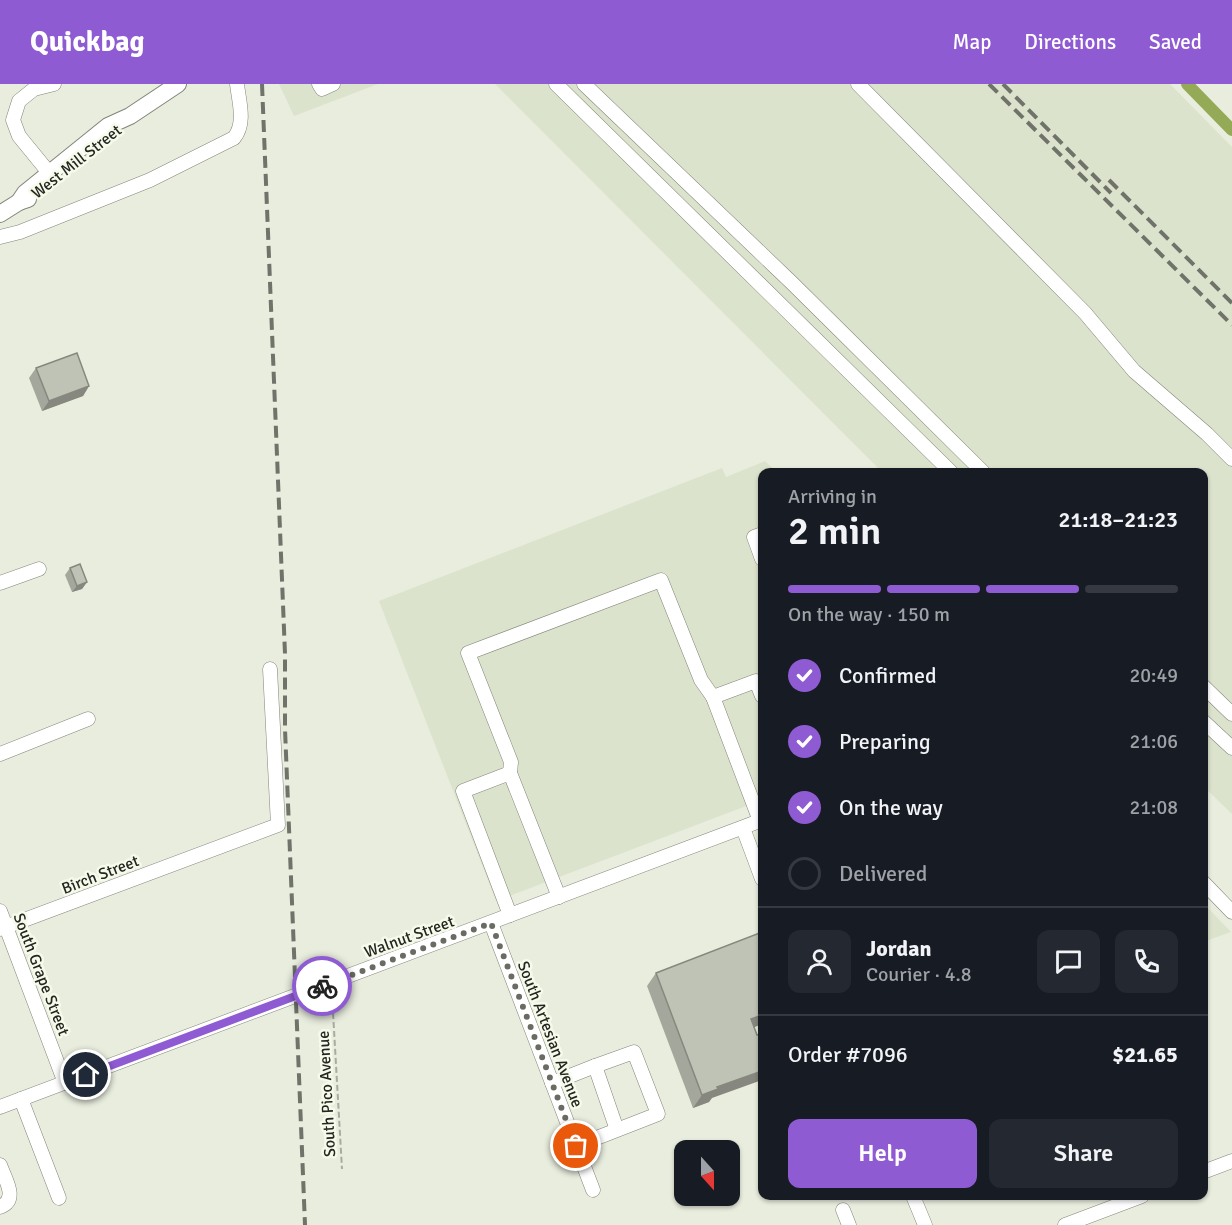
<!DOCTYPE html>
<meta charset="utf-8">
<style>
body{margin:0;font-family:Signika,sans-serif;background:#242831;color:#f1f3f6;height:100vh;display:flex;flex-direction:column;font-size:22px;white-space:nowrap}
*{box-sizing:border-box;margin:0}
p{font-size:20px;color:#9ea1a6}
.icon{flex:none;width:33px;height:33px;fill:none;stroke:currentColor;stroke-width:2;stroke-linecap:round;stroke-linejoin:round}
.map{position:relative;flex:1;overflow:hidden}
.details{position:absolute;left:758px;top:384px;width:450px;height:732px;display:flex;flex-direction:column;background:#171b24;border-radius:12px;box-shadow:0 2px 4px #0004}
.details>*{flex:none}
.needle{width:39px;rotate:159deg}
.controls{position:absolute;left:674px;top:1056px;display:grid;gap:12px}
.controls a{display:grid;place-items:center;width:66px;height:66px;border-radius:12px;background:#171b24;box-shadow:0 2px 4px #0004;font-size:30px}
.pin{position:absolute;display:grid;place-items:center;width:51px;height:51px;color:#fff;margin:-26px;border:3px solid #fff;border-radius:50%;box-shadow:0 2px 6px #0007}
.courier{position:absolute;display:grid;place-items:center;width:60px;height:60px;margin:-30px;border:4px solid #8f5bd3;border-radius:50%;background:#fff;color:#222;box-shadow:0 2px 8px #0007}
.head em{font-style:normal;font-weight:600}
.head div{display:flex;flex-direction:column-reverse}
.head{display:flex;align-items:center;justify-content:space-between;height:102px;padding:0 30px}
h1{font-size:39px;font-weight:600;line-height:45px}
.bar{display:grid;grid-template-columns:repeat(4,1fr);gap:9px 6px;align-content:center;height:72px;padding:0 30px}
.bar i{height:8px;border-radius:4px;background:#363941}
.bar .on{background:#8f5bd3}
.bar p{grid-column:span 4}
.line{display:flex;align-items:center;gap:15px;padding:0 30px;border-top:2px solid #363941}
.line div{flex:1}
.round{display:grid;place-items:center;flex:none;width:63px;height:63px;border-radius:12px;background:#242831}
ol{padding:0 30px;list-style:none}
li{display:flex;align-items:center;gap:18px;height:66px}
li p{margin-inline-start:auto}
li .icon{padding:6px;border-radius:50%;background:#8f5bd3;color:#fff;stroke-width:4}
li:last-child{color:#9ea1a6}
li i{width:33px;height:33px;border:3px solid #363941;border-radius:50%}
.action{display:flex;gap:12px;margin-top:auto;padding:12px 30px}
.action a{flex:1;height:69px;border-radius:12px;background:#8f5bd3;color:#fff;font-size:24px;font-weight:600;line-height:69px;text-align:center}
.action a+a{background:#242831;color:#f1f3f6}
header{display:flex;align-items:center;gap:36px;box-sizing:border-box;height:84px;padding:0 30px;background:#8f5bd3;color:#fff}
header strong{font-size:28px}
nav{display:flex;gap:33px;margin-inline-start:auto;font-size:21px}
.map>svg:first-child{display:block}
</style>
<header>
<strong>Quickbag</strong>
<nav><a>Map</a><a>Directions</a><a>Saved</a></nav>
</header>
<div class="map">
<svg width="1232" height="1141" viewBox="0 0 1232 1141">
<rect width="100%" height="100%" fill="#e8edde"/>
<g fill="#dce3cc">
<polygon points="279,0 378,0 294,32"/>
<polygon points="495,0 1170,0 1232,63 1232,730 1203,702 1203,388 882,388"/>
<polygon points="765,377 777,388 762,388 762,716 496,817 379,517 722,384 726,393"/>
<polygon points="1203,819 1231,848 1203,858"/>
</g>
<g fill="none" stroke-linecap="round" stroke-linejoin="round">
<polyline stroke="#94aa56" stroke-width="12" points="1187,0 1232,46"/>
<defs>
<g id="minor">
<polyline points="319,0 322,5 333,0"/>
<polyline points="556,0 951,388"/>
<polyline points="584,0 792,199 983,388"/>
<polyline points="858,0 1085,229 1134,287 1207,350 1232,375"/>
<polyline points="50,90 19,52 13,36 19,17 34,5 54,0"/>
<path d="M 0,153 L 20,148 L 150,96 L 234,54 C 246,39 239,18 237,0"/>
<polyline points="762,450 754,453 762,475"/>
<polyline points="0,499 39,485"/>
<polyline points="1203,602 1232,630"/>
<polyline points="1203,637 1232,664"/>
<polyline points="0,670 88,635"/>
<polyline points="510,689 511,678 468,569 661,496 701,596 713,613"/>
<polyline points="760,737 713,613 756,597 762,612"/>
<polyline points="743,744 762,795"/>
<polyline points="1203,798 1232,828"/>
<polyline points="0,827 65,999"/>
<polyline points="510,831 463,707 510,689 559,813"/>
<polyline points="491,839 593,1106"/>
<polyline points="0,845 278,741 270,585"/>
<polyline points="552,999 595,982"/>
<polyline points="21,1015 59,1114"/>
<polyline points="0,1023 762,736"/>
<polyline points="576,1062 658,1030 634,968 595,982 617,1046"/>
<path d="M 0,1081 C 5,1095 19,1116 0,1123"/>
<polyline points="1203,1088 1232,1077"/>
<polyline points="913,1112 925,1141"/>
<polyline points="843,1126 849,1141"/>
<polyline points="1065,1141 1142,1112"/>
</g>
<g id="major">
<polyline points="19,118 25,109 108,42 130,32 178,0"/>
<polyline points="0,130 19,118 28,115"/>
</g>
</defs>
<use href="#minor" stroke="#828679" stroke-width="15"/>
<use href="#major" stroke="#828679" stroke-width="18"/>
<polyline stroke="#a8aca0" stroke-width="2" stroke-dasharray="6 3" stroke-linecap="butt" points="332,911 342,1085"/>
<use href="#minor" stroke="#fff" stroke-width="14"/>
<use href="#major" stroke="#fff" stroke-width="16"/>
<g stroke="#70736a" stroke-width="4" stroke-dasharray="12 6" stroke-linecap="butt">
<polyline points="262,0 285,570 285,645 305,1141"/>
<polyline points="989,0 1232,241"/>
<polyline points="1003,0 1111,109"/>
<polyline points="1109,96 1232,219"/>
</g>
</g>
<g fill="#a4a89c">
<polygon points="36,284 89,302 83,312 42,327 29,294"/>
<polygon points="70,484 87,498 82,505 72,508 65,491"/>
<polygon points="762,848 762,940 754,943 709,1018 693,1024 647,902 656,889"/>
</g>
<g fill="#86887f">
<polygon points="89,302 83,312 42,327 49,317"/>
<polygon points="87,498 82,505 72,508 77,502"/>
<polygon points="762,931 762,940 742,948 751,935"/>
<polygon points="762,987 762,996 712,1014 709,1018 693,1024 702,1011 717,1003"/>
</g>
<g fill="#bfc3b5" stroke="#86887f" stroke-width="1.5">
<polygon points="77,269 89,302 49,317 36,284"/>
<polygon points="80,480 87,498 77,502 70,484"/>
<polygon points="762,848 762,931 751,935 757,951 762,949 762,987 717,1003 718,1005 702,1011 656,889"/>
</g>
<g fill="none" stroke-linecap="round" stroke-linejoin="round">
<polyline stroke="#696c62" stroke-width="6" stroke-dasharray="0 10.8" points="322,902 491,839 576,1062"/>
<polyline stroke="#8f5bd3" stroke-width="8" points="86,991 322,902"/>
</g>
<g text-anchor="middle" stroke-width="5" stroke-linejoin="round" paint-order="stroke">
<g font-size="16" fill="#242620" stroke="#f5faeb">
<text transform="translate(76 77) rotate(-38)" y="6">West Mill Street</text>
<text transform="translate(100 790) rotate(-21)" y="6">Birch Street</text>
<text transform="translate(409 852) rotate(-20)" y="6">Walnut Street</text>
<text transform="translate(42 890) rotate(69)" y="6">South Grape Street</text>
<text transform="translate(551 950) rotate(69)" y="6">South Artesian Avenue</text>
<text transform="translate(326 1010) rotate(-93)" y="6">South Pico Avenue</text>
</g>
</g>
</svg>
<div class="controls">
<a><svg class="needle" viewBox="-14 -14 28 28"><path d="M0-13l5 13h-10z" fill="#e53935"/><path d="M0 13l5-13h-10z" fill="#9ea1a6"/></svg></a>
</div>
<div class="pin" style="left:576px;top:1062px;background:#ea580c"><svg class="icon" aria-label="bag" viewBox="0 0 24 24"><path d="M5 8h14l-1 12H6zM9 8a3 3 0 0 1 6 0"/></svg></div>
<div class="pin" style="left:86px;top:991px;background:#1f2937"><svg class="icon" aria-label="home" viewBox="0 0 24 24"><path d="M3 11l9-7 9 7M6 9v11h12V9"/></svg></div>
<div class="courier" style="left:322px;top:902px"><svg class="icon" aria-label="bike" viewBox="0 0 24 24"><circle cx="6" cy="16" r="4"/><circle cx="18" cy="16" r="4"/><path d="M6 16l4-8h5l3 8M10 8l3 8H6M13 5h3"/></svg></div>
<section class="details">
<div class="head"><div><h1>2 min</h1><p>Arriving in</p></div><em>21:18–21:23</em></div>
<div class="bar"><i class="on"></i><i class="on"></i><i class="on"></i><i></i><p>On the way · 150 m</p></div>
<ol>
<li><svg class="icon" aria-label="check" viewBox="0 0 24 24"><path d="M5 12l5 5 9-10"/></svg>Confirmed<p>20:49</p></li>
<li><svg class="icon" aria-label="check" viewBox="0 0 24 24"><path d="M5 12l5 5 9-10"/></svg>Preparing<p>21:06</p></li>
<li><svg class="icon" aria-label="check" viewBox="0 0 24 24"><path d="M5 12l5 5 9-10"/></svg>On the way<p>21:08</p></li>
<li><i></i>Delivered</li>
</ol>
<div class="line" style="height:108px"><a class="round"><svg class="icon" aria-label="person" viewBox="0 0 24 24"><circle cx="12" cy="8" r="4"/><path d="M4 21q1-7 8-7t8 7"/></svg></a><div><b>Jordan</b><p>Courier · 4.8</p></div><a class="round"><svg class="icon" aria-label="chat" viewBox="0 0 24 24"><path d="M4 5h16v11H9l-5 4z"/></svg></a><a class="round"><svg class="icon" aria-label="phone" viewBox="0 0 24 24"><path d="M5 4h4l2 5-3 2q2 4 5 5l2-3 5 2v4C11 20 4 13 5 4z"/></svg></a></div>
<div class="line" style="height:78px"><div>Order #7096</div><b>$21.65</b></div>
<div class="action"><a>Help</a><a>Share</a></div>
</section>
</div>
